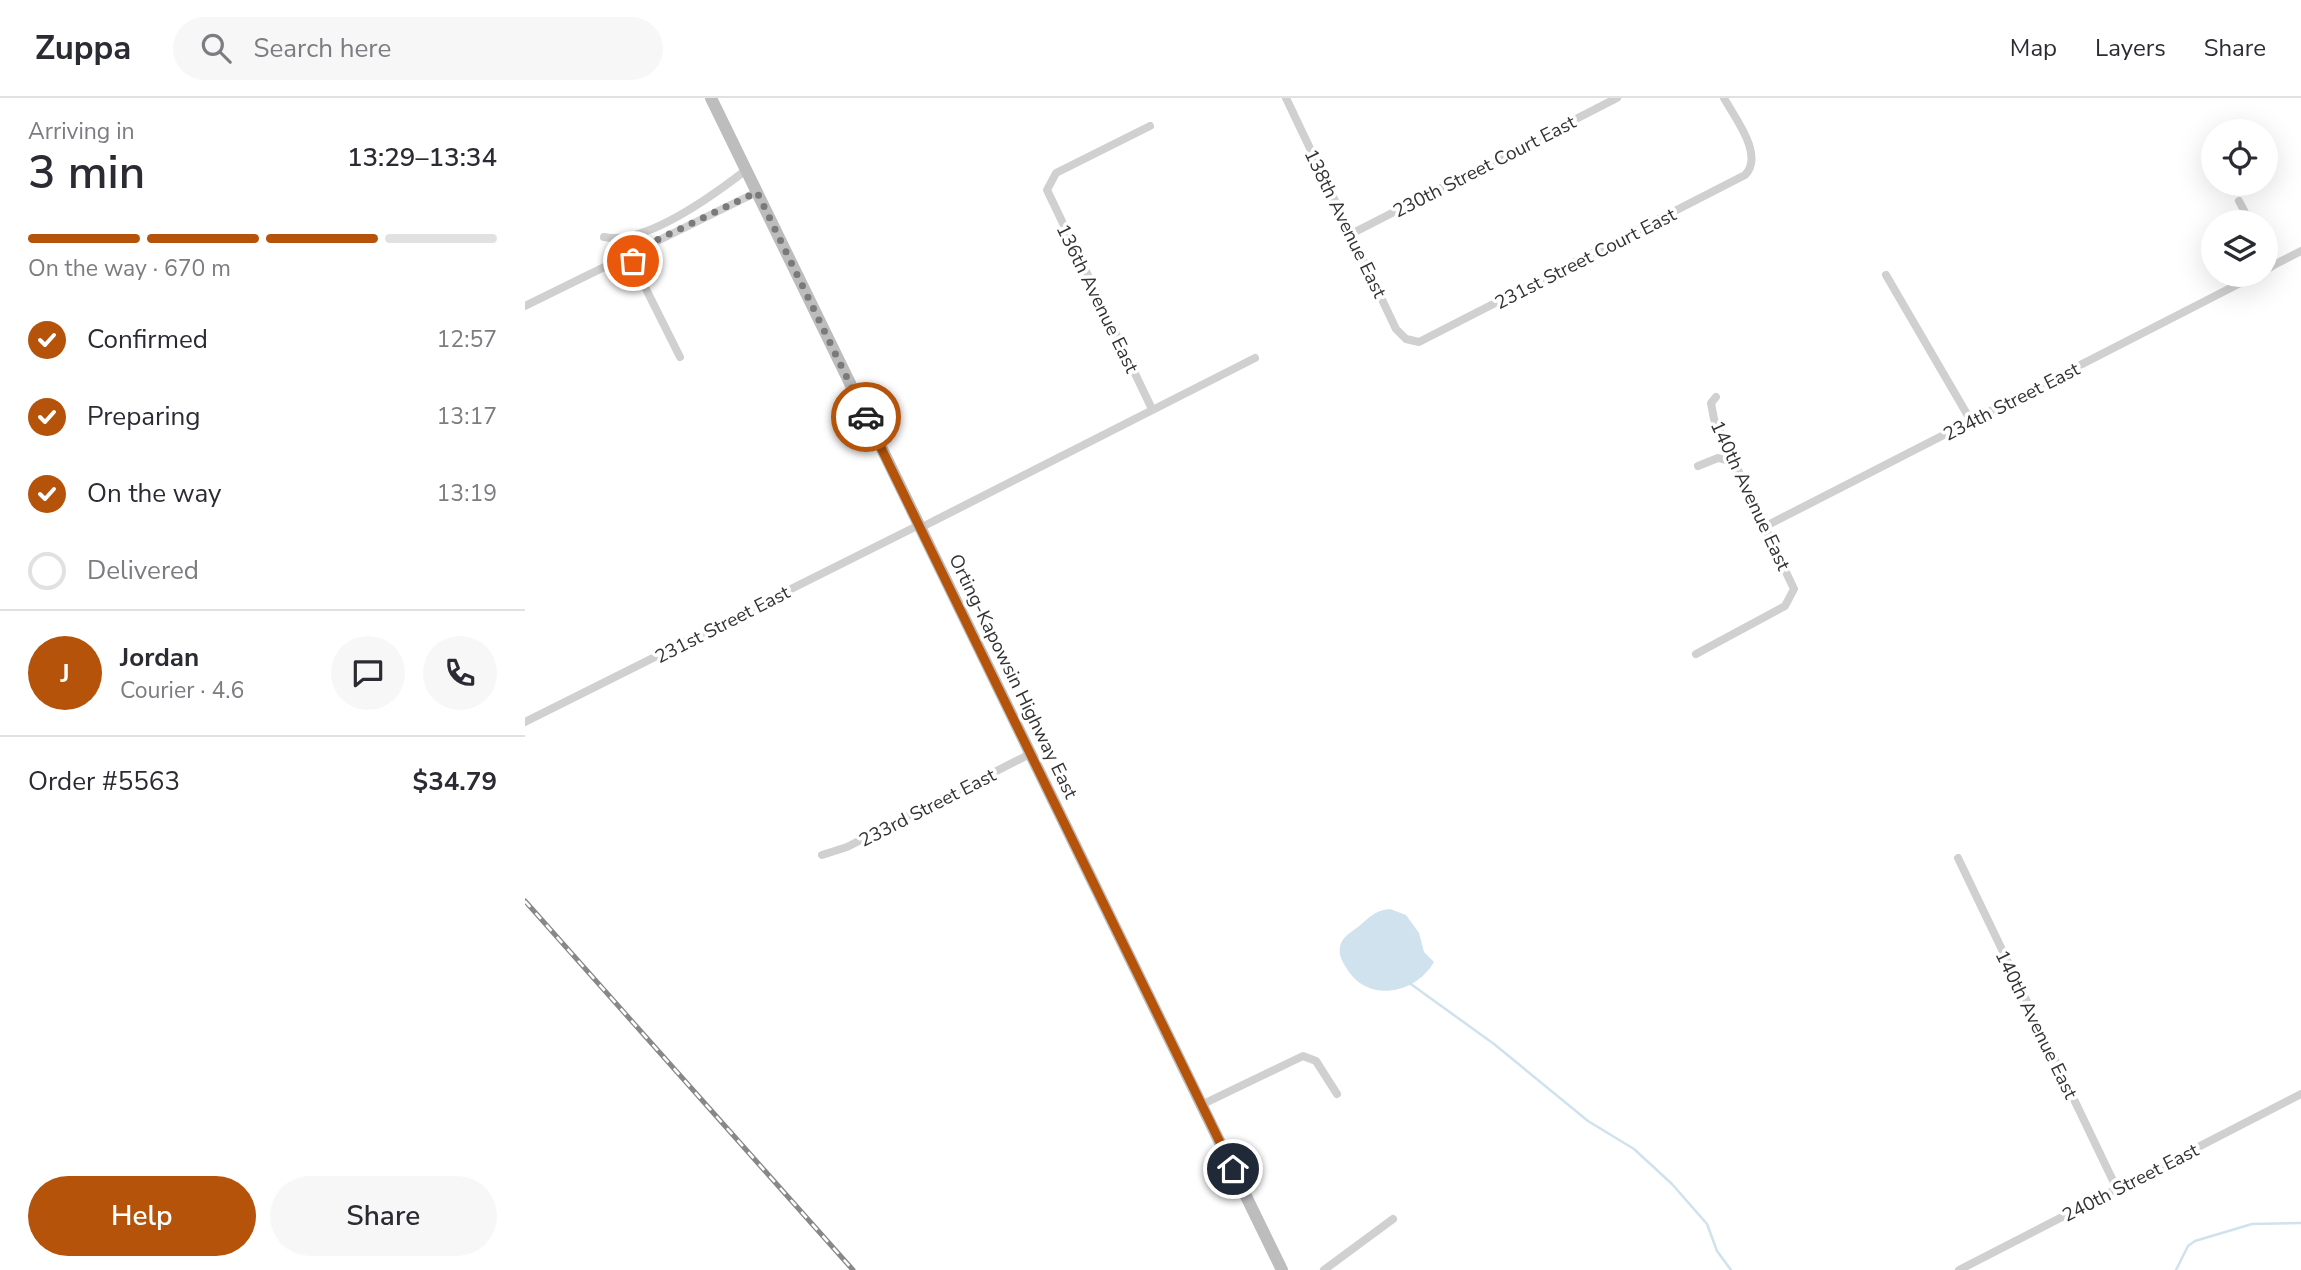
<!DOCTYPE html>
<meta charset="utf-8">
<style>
body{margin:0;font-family:"Nunito Sans",sans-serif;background:#f7f7f7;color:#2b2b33;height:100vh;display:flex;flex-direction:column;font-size:26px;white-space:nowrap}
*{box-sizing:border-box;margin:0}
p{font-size:23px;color:#7c7c81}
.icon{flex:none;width:38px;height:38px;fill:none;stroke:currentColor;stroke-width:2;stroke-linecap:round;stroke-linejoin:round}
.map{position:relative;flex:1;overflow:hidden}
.side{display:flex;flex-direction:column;background:#fff;width:525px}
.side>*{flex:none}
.fabs{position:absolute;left:1676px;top:21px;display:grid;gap:14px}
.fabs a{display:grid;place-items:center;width:77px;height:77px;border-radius:50%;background:#fff;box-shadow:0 7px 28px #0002;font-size:35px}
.pin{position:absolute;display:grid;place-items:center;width:60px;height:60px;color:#fff;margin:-30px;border:4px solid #fff;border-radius:50%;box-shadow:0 2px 7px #0007}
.courier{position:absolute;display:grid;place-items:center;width:70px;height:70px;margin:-35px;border:5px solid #b45309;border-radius:50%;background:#fff;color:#222;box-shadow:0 2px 9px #0007}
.overview em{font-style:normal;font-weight:600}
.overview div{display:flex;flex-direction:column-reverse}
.overview{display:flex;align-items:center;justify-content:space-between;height:119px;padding:0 28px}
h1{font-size:46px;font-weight:600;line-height:52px}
.bar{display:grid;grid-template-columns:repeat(4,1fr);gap:10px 7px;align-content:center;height:84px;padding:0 28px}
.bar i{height:9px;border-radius:5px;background:#e1e1e2}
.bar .current{background:#b45309}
.bar p{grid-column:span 4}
.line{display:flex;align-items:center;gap:18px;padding:0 28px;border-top:2px solid #e1e1e2}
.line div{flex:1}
.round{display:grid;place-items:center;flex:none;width:74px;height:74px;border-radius:37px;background:#f7f7f7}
ol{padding:0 28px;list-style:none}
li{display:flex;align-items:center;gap:21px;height:77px}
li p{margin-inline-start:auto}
li .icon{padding:7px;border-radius:50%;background:#b45309;color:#fff;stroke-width:4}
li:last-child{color:#7c7c81}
li i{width:38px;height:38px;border:4px solid #e1e1e2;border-radius:50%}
.cta{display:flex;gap:14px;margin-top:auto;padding:14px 28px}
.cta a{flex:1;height:80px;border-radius:42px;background:#b45309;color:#fff;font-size:28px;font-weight:600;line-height:80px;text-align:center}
.cta a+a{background:#f7f7f7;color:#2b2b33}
header{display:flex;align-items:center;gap:42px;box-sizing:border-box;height:98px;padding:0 35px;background:#fff;border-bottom:2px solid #e1e1e2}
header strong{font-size:33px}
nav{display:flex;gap:38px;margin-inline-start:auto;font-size:24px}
.search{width:490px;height:63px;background:#f7f7f7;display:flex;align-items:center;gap:18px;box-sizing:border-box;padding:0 24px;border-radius:38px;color:#7c7c81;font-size:26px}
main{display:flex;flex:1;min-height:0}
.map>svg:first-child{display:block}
</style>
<header>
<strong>Zuppa</strong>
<div class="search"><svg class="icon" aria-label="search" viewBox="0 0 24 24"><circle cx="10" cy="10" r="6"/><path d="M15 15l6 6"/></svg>Search here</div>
<nav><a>Map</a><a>Layers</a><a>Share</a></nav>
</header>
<main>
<section class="side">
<div class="overview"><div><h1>3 min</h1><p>Arriving in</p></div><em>13:29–13:34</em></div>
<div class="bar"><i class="current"></i><i class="current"></i><i class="current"></i><i></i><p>On the way · 670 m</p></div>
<ol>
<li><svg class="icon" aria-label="check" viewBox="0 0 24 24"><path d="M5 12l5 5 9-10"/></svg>Confirmed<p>12:57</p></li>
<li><svg class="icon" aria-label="check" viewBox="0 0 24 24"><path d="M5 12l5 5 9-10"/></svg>Preparing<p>13:17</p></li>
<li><svg class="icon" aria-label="check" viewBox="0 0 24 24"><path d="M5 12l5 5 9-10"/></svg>On the way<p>13:19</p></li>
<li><i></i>Delivered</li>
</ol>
<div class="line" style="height:126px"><b class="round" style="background:#b45309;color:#fff">J</b><div><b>Jordan</b><p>Courier · 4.6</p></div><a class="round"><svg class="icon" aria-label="chat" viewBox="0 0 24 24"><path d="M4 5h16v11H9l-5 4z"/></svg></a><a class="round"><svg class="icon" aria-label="phone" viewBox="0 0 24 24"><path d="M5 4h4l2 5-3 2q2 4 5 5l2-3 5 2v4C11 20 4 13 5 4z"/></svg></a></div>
<div class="line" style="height:91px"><div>Order #5563</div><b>$34.79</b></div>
<div class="cta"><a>Help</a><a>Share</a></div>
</section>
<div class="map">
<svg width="1776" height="1172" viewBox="0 0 1776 1172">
<rect width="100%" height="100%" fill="#fff"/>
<path fill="#cfe2ee" d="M 865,811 L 881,817 L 894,835 L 899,854 L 909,864 C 891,895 846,905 824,874 C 819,866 813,858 815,849 C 816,840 826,834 833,829 C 844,820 850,812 865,811 Z"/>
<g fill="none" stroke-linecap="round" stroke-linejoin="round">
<g stroke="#cfe2ee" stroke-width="2.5">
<polyline points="883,884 969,946 1063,1023 1109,1051 1147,1086 1182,1126 1192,1153 1206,1172"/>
<polyline points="1651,1172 1663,1148 1670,1143 1727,1126 1776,1125"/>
</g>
<g stroke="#d0d0d0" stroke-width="8">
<path d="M 761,0 L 871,231 L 881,241 L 894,244 L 1220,77 C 1240,57 1209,19 1199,0"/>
<polyline points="625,28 531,75 522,92 627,311"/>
<polyline points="1714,103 1725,124"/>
<polyline points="826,136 1092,0"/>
<path d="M 79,139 C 120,148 190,96 221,72"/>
<polyline points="107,154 114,177 155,259"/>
<polyline points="1741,158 1746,169"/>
<polyline points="1741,171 1776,153"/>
<polyline points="1361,177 1446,323"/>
<polyline points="0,208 232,94"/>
<polyline points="1173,368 1193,360 1208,364"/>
<polyline points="1241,428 1731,177"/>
<polyline points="395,430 730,260"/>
<polyline points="1171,556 1260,508 1269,491 1189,321 1186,305 1191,299"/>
<polyline points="0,624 394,427"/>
<polyline points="297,757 322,749 505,656"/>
<polyline points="1433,760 1592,1091"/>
<polyline points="676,1007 778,958 791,963 812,996"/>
<polyline points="799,1172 868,1121"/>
<polyline points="1434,1172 1776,996"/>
</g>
<polyline stroke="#bdbdbd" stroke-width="12" points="186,0 757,1172"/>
<defs>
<polyline id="rail" points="0,803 328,1172"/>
</defs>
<use href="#rail" stroke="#888" stroke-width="5"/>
<use href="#rail" stroke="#fff" stroke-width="2.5" stroke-dasharray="8" stroke-linecap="butt"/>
</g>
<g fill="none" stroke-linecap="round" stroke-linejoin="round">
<polyline stroke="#7a7a7a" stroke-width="7" stroke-dasharray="0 12.6" points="108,163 107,154 232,94 341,319"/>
<polyline stroke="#b45309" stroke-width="9" points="341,319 708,1071"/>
</g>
<g text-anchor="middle" stroke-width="7" stroke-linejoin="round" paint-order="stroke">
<g font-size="19" fill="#333" stroke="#fff">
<text transform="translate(959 68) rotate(-27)" y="7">230th Street Court East</text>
<text transform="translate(821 125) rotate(64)" y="7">138th Avenue East</text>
<text transform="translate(1060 160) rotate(-27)" y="7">231st Street Court East</text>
<text transform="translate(573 200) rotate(64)" y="7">136th Avenue East</text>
<text transform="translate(1486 303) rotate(-27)" y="7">234th Street East</text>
<text transform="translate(1226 397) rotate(65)" y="7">140th Avenue East</text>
<text transform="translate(197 526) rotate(-27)" y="7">231st Street East</text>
<text transform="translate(489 578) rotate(64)" y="7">Orting-Kapowsin Highway East</text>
<text transform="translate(402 709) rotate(-27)" y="7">233rd Street East</text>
<text transform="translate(1512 926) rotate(64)" y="7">140th Avenue East</text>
<text transform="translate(1605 1084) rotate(-27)" y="7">240th Street East</text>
</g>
</g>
</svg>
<div class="fabs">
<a><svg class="icon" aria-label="locate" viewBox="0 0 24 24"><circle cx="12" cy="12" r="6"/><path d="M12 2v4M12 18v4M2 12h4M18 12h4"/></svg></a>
<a><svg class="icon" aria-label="layers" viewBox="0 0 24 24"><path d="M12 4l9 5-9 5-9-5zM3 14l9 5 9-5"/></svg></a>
</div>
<div class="pin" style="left:108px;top:163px;background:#ea580c"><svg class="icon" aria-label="bag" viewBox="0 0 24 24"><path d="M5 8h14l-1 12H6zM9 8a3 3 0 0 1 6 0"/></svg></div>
<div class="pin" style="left:708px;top:1071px;background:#1f2937"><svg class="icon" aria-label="home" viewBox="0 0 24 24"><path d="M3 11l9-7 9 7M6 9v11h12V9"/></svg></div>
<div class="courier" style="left:341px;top:319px"><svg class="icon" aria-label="car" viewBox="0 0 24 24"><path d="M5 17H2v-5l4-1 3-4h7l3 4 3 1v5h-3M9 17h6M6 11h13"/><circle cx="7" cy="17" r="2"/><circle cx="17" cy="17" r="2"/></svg></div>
</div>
</main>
